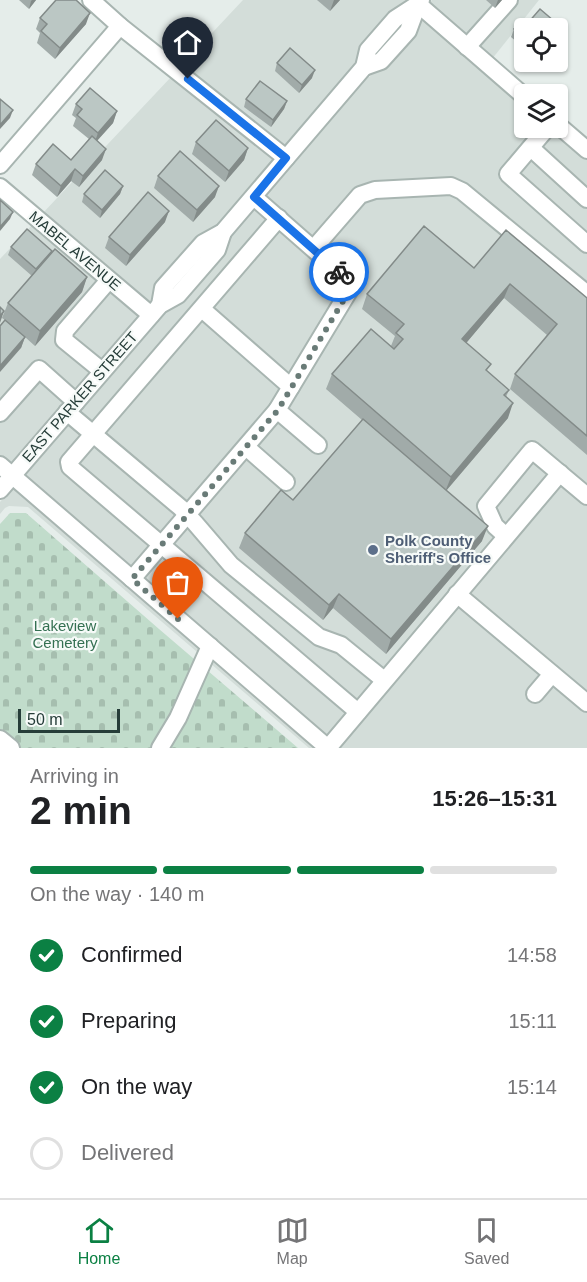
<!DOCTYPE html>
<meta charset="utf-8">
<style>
body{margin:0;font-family:Helvetica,sans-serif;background:#f2f2f2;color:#202124;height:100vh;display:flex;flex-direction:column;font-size:22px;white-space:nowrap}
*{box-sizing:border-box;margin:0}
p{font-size:20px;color:#757577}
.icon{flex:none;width:33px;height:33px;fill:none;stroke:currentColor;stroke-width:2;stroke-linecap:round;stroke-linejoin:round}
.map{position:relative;height:748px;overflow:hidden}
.side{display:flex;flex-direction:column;background:#fff;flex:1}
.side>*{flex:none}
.tools{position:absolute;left:514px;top:18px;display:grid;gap:12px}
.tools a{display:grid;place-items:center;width:54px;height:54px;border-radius:6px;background:#fff;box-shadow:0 2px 4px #0004;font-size:30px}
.scale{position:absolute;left:18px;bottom:15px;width:102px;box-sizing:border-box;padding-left:6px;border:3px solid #263d39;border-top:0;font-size:16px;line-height:21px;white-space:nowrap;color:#263d39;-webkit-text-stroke:4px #f6faf8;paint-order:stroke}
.pin{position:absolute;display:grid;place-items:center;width:51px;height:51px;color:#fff;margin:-62px -26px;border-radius:50% 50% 50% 0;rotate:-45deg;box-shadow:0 0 6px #0007}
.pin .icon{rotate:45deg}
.courier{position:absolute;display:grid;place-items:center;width:60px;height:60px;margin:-30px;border:4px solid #1a73e8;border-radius:50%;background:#fff;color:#222;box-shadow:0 2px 8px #0007}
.head em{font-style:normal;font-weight:700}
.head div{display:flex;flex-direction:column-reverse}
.head{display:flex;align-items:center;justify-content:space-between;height:102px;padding:0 30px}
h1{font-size:39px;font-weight:700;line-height:45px}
.bar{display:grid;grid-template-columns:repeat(4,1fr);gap:9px 6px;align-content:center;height:72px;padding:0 30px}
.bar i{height:8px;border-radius:4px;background:#e0e0e0}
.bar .current{background:#0b8043}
.bar p{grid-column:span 4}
ol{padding:0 30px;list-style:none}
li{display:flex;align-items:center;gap:18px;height:66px}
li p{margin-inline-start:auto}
li .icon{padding:6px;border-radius:50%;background:#0b8043;color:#fff;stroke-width:4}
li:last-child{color:#757577}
li i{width:33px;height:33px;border:3px solid #e0e0e0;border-radius:50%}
.menu{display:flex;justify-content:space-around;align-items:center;height:84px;border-top:2px solid #e0e0e0;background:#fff;font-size:16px;color:#757577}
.menu a{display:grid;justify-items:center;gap:3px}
.menu .current{color:#0b8043}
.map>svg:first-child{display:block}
</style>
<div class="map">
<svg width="587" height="748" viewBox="0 0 587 748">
<defs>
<pattern id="cemetery-stones" width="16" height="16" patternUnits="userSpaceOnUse" patternTransform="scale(1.5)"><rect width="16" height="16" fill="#c1dccb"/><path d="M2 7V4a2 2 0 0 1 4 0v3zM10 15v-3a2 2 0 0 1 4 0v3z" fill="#a6beaf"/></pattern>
</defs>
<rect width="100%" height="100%" fill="#e5edea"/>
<g fill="#d3ddd9">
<polygon points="243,0 410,0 357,61 354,63 355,65 285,148 182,65"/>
<polygon points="432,0 539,0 492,59 428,4"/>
<polygon points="421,17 525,105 525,128 551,128 587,159 587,748 339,748 23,476 163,313 166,314 167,310 229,238 233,236 232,234 367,76 370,77 371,73"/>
<polygon points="172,76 276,158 220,223 218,223 217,227 153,299 150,301 149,304 42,214"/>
<polygon points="33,224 140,315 11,465 0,456 0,259"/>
<polygon points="14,486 318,748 309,748 28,507 9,506 5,508 0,514 0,502"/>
</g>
<polygon fill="url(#cemetery-stones)" points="10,513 26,513 159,629 298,748 0,748 0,524"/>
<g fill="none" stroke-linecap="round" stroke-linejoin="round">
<defs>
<g id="minor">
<polyline points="91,0 120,26 286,158"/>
<polyline points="418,4 525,97"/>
<polyline points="467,47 509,0"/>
<polyline points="364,67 381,61 408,31 418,4"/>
<polyline points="558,125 587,150"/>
<polyline points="547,128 508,174 587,244"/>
<polyline points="531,148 587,199"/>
<polyline points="0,165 120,26"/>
<polyline points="0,187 151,315"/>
<polyline points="279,218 69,462 70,467 358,712"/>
<polyline points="314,248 360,195 375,190 451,186 462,191 586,293"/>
<polyline points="160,305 163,288 203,243 223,232 364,67 368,50 395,19 418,4 421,0"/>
<polyline points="202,309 291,387"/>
<polyline points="102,371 64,340 65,331 109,280"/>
<polyline points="277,410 318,445"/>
<polyline points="67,412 181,508 195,523 231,565 319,637 341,645 384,680"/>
<polyline points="0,413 39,369 76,402"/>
<polyline points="246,447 286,482"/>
<polyline points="0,465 328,748"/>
<polyline points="0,490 160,305 178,295 217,250 223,232"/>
<polyline points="506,536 495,526 486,506 532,450 587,496"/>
<polyline points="132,579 277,410 352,286 352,283 254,197"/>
<polyline points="457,594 587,703"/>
<polyline points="535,694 552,674"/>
<polyline points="0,739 11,748"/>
<polyline points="160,748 178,718 210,646"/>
<polyline points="328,748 560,473"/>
</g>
</defs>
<use href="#minor" stroke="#a8b5b1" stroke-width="20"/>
<use href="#minor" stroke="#fff" stroke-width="16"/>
</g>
<g fill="#a1aba9">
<polygon points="19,0 36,0 29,9"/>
<polygon points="317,0 340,0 330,11"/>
<polygon points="486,0 502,0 495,8"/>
<polygon points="40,18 86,24 55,59 37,43 40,33 36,29"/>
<polygon points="554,21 551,28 525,28 525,49 511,37 514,29 527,24"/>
<polygon points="277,63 312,78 299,93 275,71"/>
<polygon points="246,99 287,101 284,109 271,127 244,107"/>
<polygon points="76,104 117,111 113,123 97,141 102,160 79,187 71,181 57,197 32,175 36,164 71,160 89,139 73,126 76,118 72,115"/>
<polygon points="196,142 248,148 244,160 225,182 192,154"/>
<polygon points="158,176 215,197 193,222 154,188"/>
<polygon points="123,186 120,194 100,218 82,202 84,194"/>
<polygon points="165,222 126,266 105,248 109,237"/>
<polygon points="11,247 52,251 87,277 82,292 35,346 25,337 21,348 5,320 2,318 8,303 32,276 8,255"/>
<polygon points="474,268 587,298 587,455 510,389 515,374 547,335 504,298 466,343 488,372 509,390 506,397 508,418 446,491 482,541 386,654 333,608 323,620 239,548 245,533 293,500 362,420 326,389 332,374 391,346 395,336 362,309 367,294"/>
</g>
<g fill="#838b89">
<polygon points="32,0 36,0 29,9 31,1"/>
<polygon points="334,0 340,0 330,11"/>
<polygon points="498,0 502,0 495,8"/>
<polygon points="90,13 86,24 55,59 60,48"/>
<polygon points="315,70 312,78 299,93 302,85"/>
<polygon points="287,101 284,109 271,127 273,120"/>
<polygon points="13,110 10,118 0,129 0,125"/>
<polygon points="117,111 113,123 94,144 98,133"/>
<polygon points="248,148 244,160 225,182 229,171"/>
<polygon points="106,149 102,160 79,187 83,176"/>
<polygon points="75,169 71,181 57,197 61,186"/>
<polygon points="123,186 120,194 100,218 102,210"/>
<polygon points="219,186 215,197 193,222 197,210"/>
<polygon points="169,211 165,222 126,266 130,255"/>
<polygon points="13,212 10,219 0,231 0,227"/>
<polygon points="87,277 82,292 35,346 40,331"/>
<polygon points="510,284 504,298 457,354 462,339"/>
<polygon points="4,311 0,323 0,316"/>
<polygon points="25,337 21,348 0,372 0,366"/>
<polygon points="513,403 508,418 445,492 451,477"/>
<polygon points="488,526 482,541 386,654 391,639"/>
<polygon points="339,594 333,608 323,620 329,605"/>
</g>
<g fill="#bbc7c4" stroke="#838b89" stroke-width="1.5">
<polygon points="56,0 76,0 90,13 60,48 41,31 47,24 40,18"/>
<polygon points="540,9 554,21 547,28 525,28 525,39 514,29 522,20 527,24"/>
<polygon points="290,48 315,70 302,85 277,63"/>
<polygon points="260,81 287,101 273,120 246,99"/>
<polygon points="90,88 117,111 98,133 77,115 82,109 76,104"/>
<polygon points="0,99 13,110 0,125"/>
<polygon points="216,120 248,148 229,171 196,142"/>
<polygon points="92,136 106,149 83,176 75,169 61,186 36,164 53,144 71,160"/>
<polygon points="180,151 219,186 197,210 158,176"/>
<polygon points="105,170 123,186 102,210 84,194"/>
<polygon points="148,192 169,211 130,255 109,237"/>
<polygon points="0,200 13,212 0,227"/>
<polygon points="424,226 474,268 506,230 587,298 587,436 515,374 557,324 510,284 462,339 491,364 486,370 509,390 504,395 513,403 451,477 332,374 371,329 394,349 403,339 396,333 404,324 367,294"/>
<polygon points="27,229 52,251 36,269 11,247"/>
<polygon points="55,249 87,277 40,331 8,303"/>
<polygon points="0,307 4,311 0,316"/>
<polygon points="5,320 25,337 0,366 0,326"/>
<polygon points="363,419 488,526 391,639 339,594 329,605 245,533 281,490 293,500"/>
</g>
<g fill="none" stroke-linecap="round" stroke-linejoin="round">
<polyline stroke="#697b77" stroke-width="6" stroke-dasharray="0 10.8" points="178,619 132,579 278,410 352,286 352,283 339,272"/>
<polyline stroke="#1a73e8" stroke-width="8" points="188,79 286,158 254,197 339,272"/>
</g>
<circle fill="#5c6f8a" stroke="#f6faf8" stroke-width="2" cx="373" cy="550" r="6"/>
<g text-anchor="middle" stroke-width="4.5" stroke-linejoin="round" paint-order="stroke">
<g font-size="15" fill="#263d39" stroke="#f6faf8">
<text transform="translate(75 251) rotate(40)" y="5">MABEL AVENUE</text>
<text transform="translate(80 397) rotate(-49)" y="5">EAST PARKER STREET</text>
</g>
<g font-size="15" font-weight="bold" fill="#4e5e75" stroke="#f6faf8" text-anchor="start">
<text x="385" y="546">Polk County<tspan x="385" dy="17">Sheriff's Office</tspan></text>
</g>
<g font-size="15" fill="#347052" stroke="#f6faf8">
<text x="65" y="631">Lakeview<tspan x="65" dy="17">Cemetery</tspan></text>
</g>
</g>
</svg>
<div class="tools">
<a><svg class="icon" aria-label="locate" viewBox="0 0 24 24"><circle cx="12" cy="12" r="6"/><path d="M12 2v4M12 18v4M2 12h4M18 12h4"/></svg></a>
<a><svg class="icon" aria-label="layers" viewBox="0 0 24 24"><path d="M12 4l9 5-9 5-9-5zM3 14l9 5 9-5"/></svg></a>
</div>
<div class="scale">50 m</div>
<div class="pin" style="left:178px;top:619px;background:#ea580c"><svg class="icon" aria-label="bag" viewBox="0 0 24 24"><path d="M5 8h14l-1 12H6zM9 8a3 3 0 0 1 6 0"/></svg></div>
<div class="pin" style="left:188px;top:79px;background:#1f2937"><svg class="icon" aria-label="home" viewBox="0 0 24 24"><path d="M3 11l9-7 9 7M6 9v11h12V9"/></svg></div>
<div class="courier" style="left:339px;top:272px"><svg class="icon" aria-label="bike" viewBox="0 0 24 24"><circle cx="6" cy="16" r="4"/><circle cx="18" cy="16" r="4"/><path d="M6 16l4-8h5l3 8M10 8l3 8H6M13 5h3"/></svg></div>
</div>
<section class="side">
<div class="head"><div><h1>2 min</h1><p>Arriving in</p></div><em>15:26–15:31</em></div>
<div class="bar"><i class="current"></i><i class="current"></i><i class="current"></i><i></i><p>On the way · 140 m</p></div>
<ol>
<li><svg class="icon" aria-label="check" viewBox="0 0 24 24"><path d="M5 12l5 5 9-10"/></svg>Confirmed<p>14:58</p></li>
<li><svg class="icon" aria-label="check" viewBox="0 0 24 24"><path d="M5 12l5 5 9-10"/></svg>Preparing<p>15:11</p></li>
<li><svg class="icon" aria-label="check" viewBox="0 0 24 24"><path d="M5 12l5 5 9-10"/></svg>On the way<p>15:14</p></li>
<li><i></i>Delivered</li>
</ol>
</section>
<nav class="menu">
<a class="current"><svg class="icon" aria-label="home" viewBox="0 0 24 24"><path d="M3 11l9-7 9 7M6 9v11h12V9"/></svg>Home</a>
<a><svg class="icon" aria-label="map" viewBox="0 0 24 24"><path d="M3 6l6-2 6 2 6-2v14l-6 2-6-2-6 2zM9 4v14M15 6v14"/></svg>Map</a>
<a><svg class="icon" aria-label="saved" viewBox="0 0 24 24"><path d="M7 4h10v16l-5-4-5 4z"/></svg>Saved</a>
</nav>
